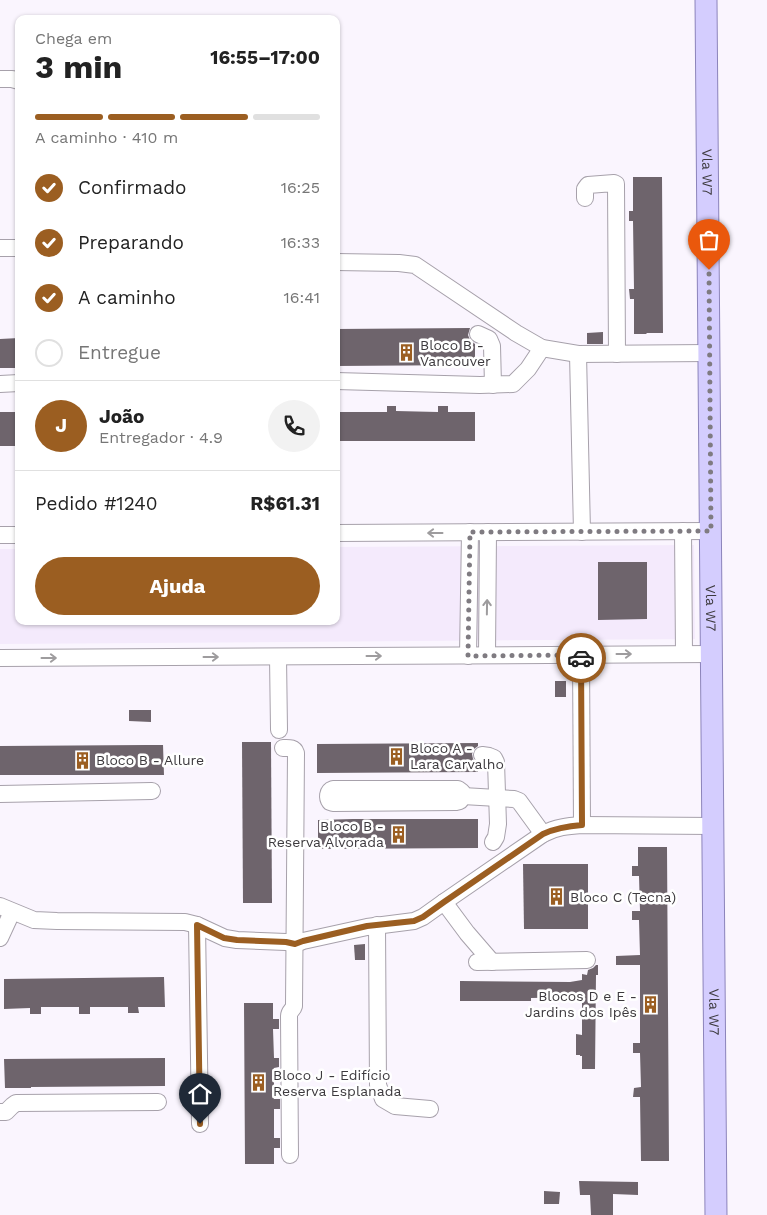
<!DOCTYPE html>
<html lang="pt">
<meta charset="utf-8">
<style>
body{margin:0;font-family:"Work Sans",sans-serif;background:#f2f2f2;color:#222;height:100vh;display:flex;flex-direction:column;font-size:19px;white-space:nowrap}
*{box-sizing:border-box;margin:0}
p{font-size:16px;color:#767676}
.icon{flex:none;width:28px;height:28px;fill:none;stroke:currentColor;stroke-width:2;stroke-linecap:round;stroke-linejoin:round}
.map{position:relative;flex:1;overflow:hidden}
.details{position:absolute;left:15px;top:15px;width:325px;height:610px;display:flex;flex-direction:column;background:#fff;border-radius:10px;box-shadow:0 1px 4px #0004}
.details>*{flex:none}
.pin{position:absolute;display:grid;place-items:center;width:42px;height:42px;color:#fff;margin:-51px -21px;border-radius:50% 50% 50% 0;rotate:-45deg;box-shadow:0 0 5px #0007}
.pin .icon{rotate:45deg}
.courier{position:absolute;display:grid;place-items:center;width:50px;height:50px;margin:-25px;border:4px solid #9b5e21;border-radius:50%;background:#fff;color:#222;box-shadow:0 1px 6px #0007}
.summary em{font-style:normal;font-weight:700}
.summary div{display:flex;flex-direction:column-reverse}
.summary{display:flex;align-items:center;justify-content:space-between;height:85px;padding:0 20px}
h1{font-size:32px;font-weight:700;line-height:38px}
.bar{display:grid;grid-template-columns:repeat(4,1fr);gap:8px 5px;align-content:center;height:60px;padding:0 20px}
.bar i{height:6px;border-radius:4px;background:#e0e0e0}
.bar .current{background:#9b5e21}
.bar p{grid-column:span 4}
.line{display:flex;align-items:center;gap:12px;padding:0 20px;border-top:1px solid #e0e0e0}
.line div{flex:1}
.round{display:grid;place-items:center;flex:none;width:52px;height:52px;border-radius:26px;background:#f2f2f2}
ol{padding:0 20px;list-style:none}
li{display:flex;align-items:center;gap:15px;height:55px}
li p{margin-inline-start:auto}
li .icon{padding:5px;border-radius:50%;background:#9b5e21;color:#fff;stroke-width:4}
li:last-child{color:#767676}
li i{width:28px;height:28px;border:2px solid #e0e0e0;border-radius:50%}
.action{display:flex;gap:10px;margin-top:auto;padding:10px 20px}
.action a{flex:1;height:58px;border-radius:30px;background:#9b5e21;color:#fff;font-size:20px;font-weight:700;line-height:58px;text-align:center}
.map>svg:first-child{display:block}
</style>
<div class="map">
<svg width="767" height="1215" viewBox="0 0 767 1215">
<rect width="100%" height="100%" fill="#faf5fe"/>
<polygon fill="#f4eafc" points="694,545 695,639 0,644 0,549 19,549 19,621 336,621 336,547"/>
<g fill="#6e646c">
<polygon points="633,177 662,177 663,333 647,333 646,334 634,334 634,299 630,299 629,289 634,289 633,221 629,221 629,211 633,211"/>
<polygon points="470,328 468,335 470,340 475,344 475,365 336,366 336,329"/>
<polygon points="603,332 603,344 587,344 587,333"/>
<polygon points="19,338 19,368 0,368 0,339"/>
<polygon points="387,406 396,406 396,411 438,412 438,406 448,406 448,412 475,412 475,441 336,441 336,412 387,412"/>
<rect x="0" y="412" width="19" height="34"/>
<polygon points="598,562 647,562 647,619 598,620"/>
<rect x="555" y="681" width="11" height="16"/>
<polygon points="129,710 151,710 151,722 129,721"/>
<polygon points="242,742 271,742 272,903 243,903"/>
<polygon points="478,743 478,746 474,749 472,754 473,759 478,764 478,772 317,773 317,744"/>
<polygon points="146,745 163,745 164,775 0,775 0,746"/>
<polygon points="353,819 478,819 478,848 318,849 318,820"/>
<polygon points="638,847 667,847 669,1161 641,1161 640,1097 633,1097 634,1088 641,1087 640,1053 633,1053 633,1043 640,1043 640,965 616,965 616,956 640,955 639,920 632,920 632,911 640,911 639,876 632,876 632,866 638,866"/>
<polygon points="523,864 588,864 588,929 524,929"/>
<polygon points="365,944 365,960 355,960 354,945"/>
<polygon points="596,965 598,965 598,975 596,975 595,1069 582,1069 582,1056 580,1056 580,1055 576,1055 576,1034 582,1035 582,997 531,998 531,1001 460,1001 460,981 570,982 582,980 582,974 587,975 588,970 593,968"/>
<polygon points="164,977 165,1007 138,1007 139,1013 128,1013 128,1007 90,1007 90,1014 79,1014 79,1007 41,1007 41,1014 30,1014 30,1008 4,1009 4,979"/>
<polygon points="244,1003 273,1003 273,1019 279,1019 279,1029 273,1029 274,1058 279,1058 279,1067 274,1068 274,1099 280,1099 280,1109 274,1109 274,1138 280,1138 280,1148 274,1148 274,1164 245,1164"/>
<polygon points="165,1058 165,1086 31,1087 31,1088 5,1088 4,1059"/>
<polygon points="579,1181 638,1182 638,1195 613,1194 613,1215 591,1215 590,1195 580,1195"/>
<polygon points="544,1191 560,1192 559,1204 544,1204"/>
</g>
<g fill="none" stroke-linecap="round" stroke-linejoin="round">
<defs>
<g id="minor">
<polyline points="0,79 12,79 19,81"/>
<polyline points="585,198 585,189 588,185 614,183 616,184 617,354"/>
<polyline points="0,248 19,248"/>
<polyline points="336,262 399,263 415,265 516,333 542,348 578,354 709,353"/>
<polyline points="478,334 489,339 492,346 493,385"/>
<polyline points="578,354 582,532"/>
<polyline points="336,381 480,385 513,384 528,369 542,348"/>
<polyline points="0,384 19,383"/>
<polyline points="683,531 684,654"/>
<polyline points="336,533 711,531"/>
<polyline points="0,535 19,535"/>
<polyline points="487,655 488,532"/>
<polyline points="581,655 582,825"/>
<polyline points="468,656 470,532"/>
<polyline points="278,657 279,730"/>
<polyline points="0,658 712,654"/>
<path d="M 283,748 C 288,748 294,747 296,753 L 294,1006 C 293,1010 289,1011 289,1016 L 290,1155"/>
<polyline points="482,755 489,756 494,758 496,762 498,824 496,837 493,842"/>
<path d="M 333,789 L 458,789 L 462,792 L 463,796 L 460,801 L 456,802 L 333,803 L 330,802 C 327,798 327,791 333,789 Z"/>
<polyline points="0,794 152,791"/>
<polyline points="463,796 514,799 519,801 543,834"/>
<polyline points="444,902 467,933 492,962"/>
<path d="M 0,906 L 34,920 L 57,921 L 185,922 L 197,925 L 225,938 L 237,940 L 286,942 L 295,944 L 303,941 L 367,927 L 414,921 L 423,917 L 444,902 L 543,834 C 556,827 568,826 582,825 L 713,826"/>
<polyline points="197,925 200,1124"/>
<polyline points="377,925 378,1085 383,1099 395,1106 430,1109"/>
<polyline points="0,938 12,912"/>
<polyline points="477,962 587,960"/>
<polyline points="0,1112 6,1112 12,1106 16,1103 158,1102"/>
</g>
<g id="major">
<path id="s1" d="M 706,0 L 716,1215"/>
</g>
</defs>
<use href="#minor" stroke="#a7a1ab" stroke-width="18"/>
<use href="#major" stroke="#8c84bb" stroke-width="23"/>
<use href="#minor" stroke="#fff" stroke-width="16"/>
<use href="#major" stroke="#d4cdfe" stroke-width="21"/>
</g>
<defs><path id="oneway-shaft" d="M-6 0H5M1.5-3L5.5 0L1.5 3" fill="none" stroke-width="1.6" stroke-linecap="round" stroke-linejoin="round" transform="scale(1.25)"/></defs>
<g stroke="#9e9c9e">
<use href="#oneway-shaft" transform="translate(435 533) rotate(180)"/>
<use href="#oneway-shaft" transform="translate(487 607) rotate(-89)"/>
<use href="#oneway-shaft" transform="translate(624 654)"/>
<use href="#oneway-shaft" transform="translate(374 656)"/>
<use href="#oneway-shaft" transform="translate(211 657)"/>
<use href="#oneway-shaft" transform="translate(49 658)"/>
</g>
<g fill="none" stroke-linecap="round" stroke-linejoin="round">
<polyline stroke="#7f7b81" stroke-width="5" stroke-dasharray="0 9" points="581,658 581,655 468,656 470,532 711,531 709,270"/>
<path stroke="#9b5e21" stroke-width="6" d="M 200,1124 L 197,925 L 224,938 L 237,940 L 286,942 L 295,944 L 303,941 L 367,926 L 414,921 L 423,917 L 444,902 L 543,834 C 556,828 568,826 582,825 L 581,658"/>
</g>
<defs>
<symbol id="building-bare" viewBox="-9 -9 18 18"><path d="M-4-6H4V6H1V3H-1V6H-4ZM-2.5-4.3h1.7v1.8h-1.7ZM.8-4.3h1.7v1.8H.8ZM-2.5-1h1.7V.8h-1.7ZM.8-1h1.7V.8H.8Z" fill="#9b5e21" stroke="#fff" stroke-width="2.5" paint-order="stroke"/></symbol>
</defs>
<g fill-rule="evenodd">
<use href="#building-bare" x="394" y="340" width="25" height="25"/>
<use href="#building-bare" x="384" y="744" width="25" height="25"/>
<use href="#building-bare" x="70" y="748" width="25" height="25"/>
<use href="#building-bare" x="386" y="822" width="25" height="25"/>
<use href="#building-bare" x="544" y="884" width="25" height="25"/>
<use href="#building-bare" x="638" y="992" width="25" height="25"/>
<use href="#building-bare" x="246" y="1070" width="25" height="25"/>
</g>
<g text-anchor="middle" stroke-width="5" stroke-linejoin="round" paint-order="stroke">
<g font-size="14" fill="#3d3a3e" stroke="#fff">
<text dy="5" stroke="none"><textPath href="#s1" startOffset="172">Vla W7</textPath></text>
<text dy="5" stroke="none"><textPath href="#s1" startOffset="608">Vla W7</textPath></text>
<text dy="5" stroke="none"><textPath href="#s1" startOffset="1012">Vla W7</textPath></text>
</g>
<g font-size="14" fill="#3d3a3e" stroke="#fff" text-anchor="start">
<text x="420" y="350">Bloco B -<tspan x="420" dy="16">Vancouver</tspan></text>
<text x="410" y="753">Bloco A -<tspan x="410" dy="16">Lara Carvalho</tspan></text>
<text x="96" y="765">Bloco B - Allure</text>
<text x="384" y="831" text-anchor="end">Bloco B -<tspan x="384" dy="16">Reserva Alvorada</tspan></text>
<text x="570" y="902">Bloco C (Tecna)</text>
<text x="637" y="1001" text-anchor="end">Blocos D e E -<tspan x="637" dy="16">Jardins dos Ipês</tspan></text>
<text x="273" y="1080">Bloco J - Edifício<tspan x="273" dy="16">Reserva Esplanada</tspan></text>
</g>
</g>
</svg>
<div class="pin" style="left:709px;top:270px;background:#ea580c"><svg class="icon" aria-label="bag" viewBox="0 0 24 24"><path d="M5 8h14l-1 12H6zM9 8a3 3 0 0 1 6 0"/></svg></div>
<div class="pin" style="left:200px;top:1124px;background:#1f2937"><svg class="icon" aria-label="home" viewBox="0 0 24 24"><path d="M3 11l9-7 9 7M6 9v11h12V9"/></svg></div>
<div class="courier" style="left:581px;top:658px"><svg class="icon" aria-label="car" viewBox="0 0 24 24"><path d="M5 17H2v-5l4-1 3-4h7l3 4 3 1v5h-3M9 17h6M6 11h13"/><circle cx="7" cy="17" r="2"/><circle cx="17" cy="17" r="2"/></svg></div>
<section class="details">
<div class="summary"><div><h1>3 min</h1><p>Chega em</p></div><em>16:55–17:00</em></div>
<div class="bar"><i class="current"></i><i class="current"></i><i class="current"></i><i></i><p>A caminho · 410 m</p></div>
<ol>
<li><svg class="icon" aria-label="check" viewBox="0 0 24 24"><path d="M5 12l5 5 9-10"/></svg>Confirmado<p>16:25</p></li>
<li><svg class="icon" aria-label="check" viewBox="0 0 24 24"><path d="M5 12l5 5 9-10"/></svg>Preparando<p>16:33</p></li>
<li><svg class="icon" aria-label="check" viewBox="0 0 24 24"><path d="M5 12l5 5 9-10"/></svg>A caminho<p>16:41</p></li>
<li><i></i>Entregue</li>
</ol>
<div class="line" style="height:90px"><b class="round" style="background:#9b5e21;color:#fff">J</b><div><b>João</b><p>Entregador · 4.9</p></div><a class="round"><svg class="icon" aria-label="phone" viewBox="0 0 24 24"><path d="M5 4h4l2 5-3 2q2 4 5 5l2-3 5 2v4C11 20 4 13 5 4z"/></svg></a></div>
<div class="line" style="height:65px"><div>Pedido #1240</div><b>R$61.31</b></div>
<div class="action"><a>Ajuda</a></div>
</section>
</div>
